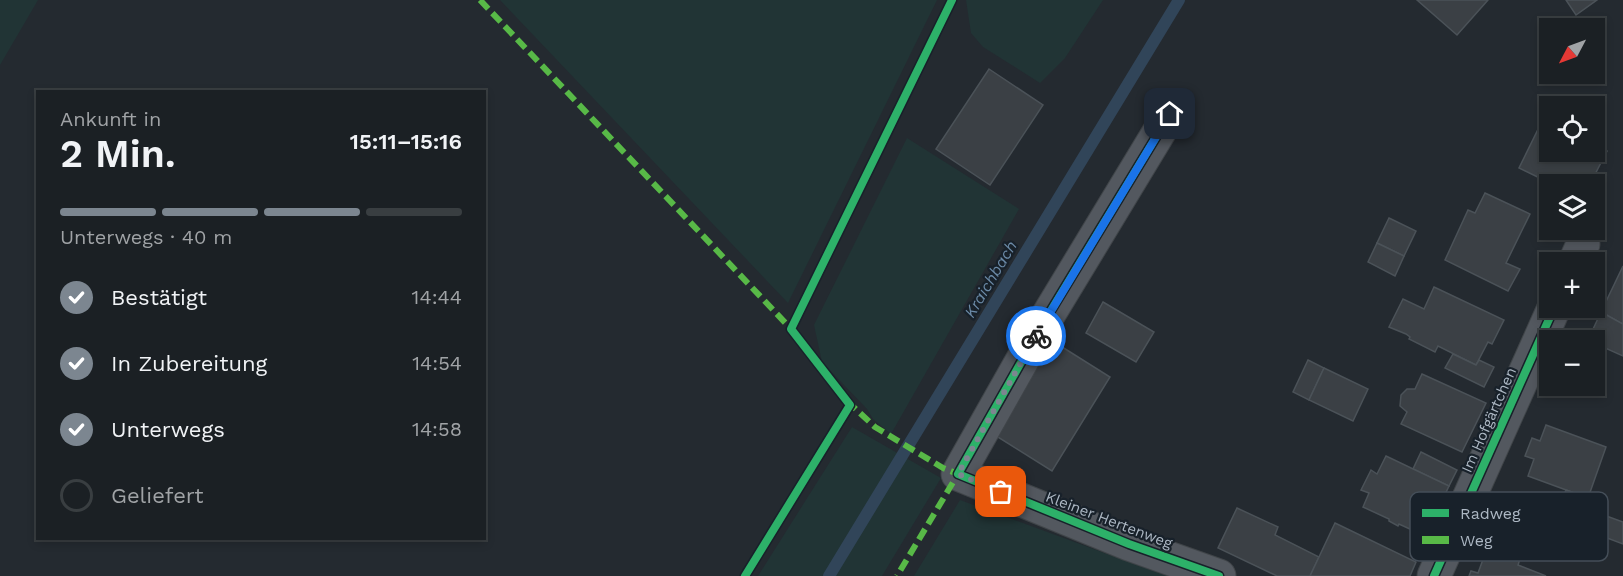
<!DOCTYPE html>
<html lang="de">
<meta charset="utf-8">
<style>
body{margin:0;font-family:"Work Sans",sans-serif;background:#24282c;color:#f1f3f6;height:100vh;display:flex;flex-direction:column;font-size:22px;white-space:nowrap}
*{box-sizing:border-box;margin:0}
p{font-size:20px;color:#a0a3a6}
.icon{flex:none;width:33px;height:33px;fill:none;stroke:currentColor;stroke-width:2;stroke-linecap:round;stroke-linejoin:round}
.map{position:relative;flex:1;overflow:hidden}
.drawer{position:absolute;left:36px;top:90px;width:450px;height:450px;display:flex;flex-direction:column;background:#1b2024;border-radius:0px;box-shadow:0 3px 9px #0003,0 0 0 2px #393e41}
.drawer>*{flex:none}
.needle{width:39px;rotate:229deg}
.controls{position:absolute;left:1539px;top:18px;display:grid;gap:12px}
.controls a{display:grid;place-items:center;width:66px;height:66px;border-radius:0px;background:#1b2024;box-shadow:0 3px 9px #0003,0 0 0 2px #393e41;font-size:30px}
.pin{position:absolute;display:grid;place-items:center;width:51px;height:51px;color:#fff;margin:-26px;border-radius:12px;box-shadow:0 3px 9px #0006}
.courier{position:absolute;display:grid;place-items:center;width:60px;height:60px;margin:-30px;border:4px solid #1a73e8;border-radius:50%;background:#fff;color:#222;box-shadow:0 2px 8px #0007}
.headline em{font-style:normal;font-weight:600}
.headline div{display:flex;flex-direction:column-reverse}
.headline{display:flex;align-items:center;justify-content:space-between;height:102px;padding:0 24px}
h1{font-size:39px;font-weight:600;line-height:45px}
.bar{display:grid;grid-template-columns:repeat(4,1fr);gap:9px 6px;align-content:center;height:72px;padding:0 24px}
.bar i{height:8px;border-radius:4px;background:#393e41}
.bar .on{background:#7c8690}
.bar p{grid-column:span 4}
ol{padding:0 24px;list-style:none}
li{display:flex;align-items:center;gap:18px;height:66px}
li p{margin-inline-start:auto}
li .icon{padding:6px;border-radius:50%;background:#7c8690;color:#fff;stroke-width:4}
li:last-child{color:#a0a3a6}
li i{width:33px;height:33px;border:3px solid #393e41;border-radius:50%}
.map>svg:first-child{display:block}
</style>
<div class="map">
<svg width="1623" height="576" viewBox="0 0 1623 576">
<rect width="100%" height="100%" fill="#242a30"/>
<g fill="#213435">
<polygon points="0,0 38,0 0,65"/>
<polygon points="500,0 937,0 788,303"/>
<polygon points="966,0 1103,0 1065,58 1040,83 983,47 971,33"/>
<polygon points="907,138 1019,209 891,434 873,419 867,409 822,362 814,325"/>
<polygon points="852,427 941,478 882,576 758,576"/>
<polygon points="960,500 1167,576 914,576"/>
</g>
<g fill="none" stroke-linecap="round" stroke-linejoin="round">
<polyline stroke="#314559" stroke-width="12" points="829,576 1179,0"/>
</g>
<g fill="#3b4045" stroke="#4b5258" stroke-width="1.5">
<polygon points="1417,0 1488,0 1457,35"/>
<polygon points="1566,0 1597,0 1576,15"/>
<polygon points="989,69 1043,105 990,185 936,149"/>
<polygon points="1547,111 1550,113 1550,152 1594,152 1594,145 1607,151 1590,184 1552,184 1519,168"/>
<polygon points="1485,193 1530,214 1506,263 1520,269 1508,291 1445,260 1468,210 1475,213"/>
<polygon points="1389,218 1416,231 1404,256 1377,243"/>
<polygon points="1377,243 1404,256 1395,276 1368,262"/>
<polygon points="1623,266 1623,324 1601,312"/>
<polygon points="1434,287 1504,320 1492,344 1488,342 1476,365 1438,346 1435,352 1409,339 1410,337 1406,334 1389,327 1403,299 1424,309"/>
<polygon points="1103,302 1154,332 1136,362 1086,333"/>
<polygon points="1601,312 1623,324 1623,356 1594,343 1594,340 1588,340"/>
<polygon points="1051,340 1110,377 1052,471 993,434"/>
<polygon points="1453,354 1476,365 1479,360 1494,367 1484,387 1445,368"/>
<polygon points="1308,360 1324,368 1309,400 1293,392"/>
<polygon points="1324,368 1368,389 1353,421 1309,400"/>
<polygon points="1422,374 1486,403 1462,452 1401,424 1407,412 1400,406 1401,395 1407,389 1415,389"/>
<polygon points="1546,425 1606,447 1588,498 1528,476 1534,459 1525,456 1532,438 1540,441"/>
<polygon points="1421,452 1457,470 1449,486 1413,469"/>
<polygon points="1386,456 1449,486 1425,536 1399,524 1398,526 1389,521 1389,519 1363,507 1369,493 1361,490 1371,470 1377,474"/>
<polygon points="1566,490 1603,504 1594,533 1554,520"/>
<polygon points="1237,508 1278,527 1275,535 1319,557 1310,576 1277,576 1218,548"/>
<polygon points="1601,514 1623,522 1623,544 1594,533"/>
<polygon points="1335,523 1416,562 1410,576 1310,576"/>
<polygon points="1488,546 1520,559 1518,565 1546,576 1469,576 1471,571 1478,573"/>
</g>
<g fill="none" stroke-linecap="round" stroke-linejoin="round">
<defs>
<g id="street">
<polyline points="1170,114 1041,327 958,474 1129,544 1219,576"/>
<polyline points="1575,262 1583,244"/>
<polyline points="1434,576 1554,308"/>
</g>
</defs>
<use href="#street" stroke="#404549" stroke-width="35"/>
<use href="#street" stroke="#53585f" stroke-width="33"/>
<g stroke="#58b947" stroke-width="6" stroke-dasharray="12 6" stroke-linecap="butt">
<polyline points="480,0 794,332"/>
<polyline points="847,401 875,427 943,468 958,474 897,576"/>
</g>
<defs>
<g id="cycleway">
<polyline points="1170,114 1041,327 958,474 1129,544 1219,576"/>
<polyline points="745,576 850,405 791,329 952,0"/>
<polyline points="1434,576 1554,308"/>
</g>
</defs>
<use href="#cycleway" stroke="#18212a" stroke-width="11"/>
<use href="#cycleway" stroke="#2db169" stroke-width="8"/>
</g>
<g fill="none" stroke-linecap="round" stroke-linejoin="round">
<polyline stroke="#7c8690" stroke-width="6" stroke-dasharray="0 10.8" points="1001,492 958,474 1036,336"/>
<polyline stroke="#1a73e8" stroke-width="8" points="1036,336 1170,114"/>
</g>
<g text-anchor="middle" stroke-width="4.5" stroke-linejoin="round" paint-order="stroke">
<g font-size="15" fill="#acb7c3" stroke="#18212a">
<text transform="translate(1489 420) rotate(-66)" y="5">Im Hofgärtchen</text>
<text transform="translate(1109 520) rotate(21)" y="5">Kleiner Hertenweg</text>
</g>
<g font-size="16" font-style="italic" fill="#6c8ba8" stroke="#18212a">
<text transform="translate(990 279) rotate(-59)" y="6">Kraichbach</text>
</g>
</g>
<rect x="1410" y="492" width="198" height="69" rx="9" fill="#18212a" stroke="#444e58" stroke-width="1.5"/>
<rect x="1422" y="509" width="27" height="8" fill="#2db169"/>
<rect x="1422" y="536" width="27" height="8" fill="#58b947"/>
<g font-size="16" fill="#acb7c3">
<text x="1460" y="519">Radweg</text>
<text x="1460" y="546">Weg</text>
</g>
</svg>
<div class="controls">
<a><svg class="needle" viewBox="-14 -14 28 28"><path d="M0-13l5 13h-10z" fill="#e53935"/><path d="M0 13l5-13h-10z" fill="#a0a3a6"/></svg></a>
<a><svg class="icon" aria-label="locate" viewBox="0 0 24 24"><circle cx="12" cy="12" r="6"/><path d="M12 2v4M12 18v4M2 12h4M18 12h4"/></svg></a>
<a><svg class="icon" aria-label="layers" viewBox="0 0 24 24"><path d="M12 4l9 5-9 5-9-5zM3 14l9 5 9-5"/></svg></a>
<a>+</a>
<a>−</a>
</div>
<div class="pin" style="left:1001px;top:492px;background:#ea580c"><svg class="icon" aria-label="bag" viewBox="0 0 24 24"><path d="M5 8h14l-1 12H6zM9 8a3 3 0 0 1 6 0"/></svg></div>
<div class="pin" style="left:1170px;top:114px;background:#1f2937"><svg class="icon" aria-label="home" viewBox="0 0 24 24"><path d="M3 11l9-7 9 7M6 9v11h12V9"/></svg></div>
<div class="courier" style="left:1036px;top:336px"><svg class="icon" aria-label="bike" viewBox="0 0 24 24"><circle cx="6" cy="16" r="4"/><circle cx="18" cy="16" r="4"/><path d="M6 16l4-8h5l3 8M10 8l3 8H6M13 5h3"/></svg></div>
<section class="drawer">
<div class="headline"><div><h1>2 Min.</h1><p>Ankunft in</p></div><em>15:11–15:16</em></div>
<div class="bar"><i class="on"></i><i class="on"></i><i class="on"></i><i></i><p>Unterwegs · 40 m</p></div>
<ol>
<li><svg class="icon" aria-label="check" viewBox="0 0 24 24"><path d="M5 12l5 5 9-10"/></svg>Bestätigt<p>14:44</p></li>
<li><svg class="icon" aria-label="check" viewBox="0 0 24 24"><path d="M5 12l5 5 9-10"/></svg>In Zubereitung<p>14:54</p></li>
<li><svg class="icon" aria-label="check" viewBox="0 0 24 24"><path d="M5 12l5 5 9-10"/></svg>Unterwegs<p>14:58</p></li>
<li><i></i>Geliefert</li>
</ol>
</section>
</div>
